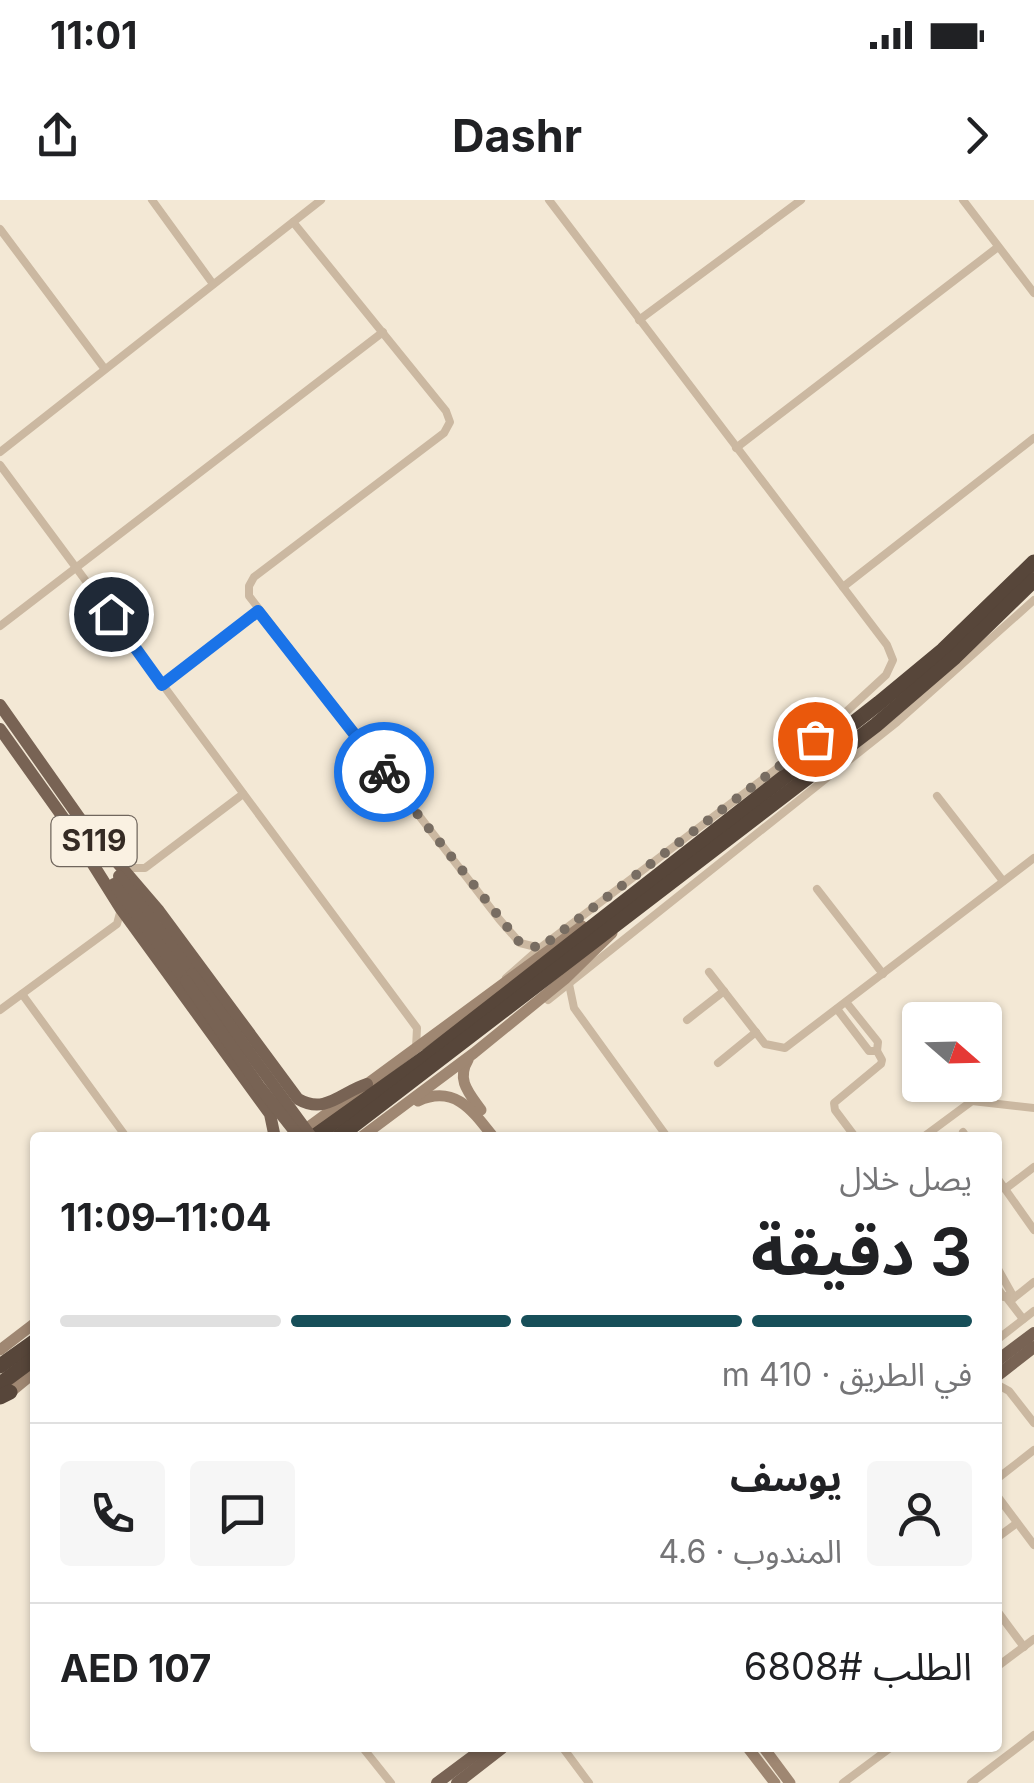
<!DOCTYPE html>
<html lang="ar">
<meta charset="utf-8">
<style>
body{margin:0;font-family:Inter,"Noto Sans Arabic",sans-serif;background:#f6f6f6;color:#202124;direction:rtl;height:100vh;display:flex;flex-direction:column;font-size:38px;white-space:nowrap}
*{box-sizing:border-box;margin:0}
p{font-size:32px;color:#757577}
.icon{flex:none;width:55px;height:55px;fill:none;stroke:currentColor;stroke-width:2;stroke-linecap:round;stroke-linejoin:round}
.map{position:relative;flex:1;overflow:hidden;direction:ltr}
.panel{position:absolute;left:30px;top:932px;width:972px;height:620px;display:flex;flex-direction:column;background:#fff;border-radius:10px;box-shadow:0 2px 8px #0004;direction:rtl}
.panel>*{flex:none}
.needle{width:65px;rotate:110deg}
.tools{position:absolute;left:902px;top:802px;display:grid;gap:20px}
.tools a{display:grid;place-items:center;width:100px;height:100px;border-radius:10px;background:#fff;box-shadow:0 2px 8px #0004;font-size:50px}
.pin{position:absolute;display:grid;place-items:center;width:85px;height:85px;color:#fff;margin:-42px;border:5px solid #fff;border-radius:50%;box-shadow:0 2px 10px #0007}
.courier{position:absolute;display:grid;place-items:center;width:100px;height:100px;margin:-50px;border:8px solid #1a73e8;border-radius:50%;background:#fff;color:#222;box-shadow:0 2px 12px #0007}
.summary em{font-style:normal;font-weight:700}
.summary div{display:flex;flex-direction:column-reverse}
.summary{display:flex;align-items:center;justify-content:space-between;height:170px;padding:0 30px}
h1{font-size:65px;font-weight:700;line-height:75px}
.bar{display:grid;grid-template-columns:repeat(4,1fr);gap:15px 10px;align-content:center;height:120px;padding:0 30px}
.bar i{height:12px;border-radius:8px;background:#e0e0e0}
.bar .current{background:#174f59}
.bar p{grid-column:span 4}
.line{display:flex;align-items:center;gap:25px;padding:0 30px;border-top:2px solid #e0e0e0}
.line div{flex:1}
.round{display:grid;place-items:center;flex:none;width:105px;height:105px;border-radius:10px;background:#f6f6f6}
.status{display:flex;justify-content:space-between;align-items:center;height:70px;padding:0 50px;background:#fff;direction:ltr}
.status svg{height:28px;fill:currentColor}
header{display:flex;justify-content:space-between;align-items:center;height:130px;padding:0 30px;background:#fff;font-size:45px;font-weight:700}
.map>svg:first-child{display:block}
</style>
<div class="status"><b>11:01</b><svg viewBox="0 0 49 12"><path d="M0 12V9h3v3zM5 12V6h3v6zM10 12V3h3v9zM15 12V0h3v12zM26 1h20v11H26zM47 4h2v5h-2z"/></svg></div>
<header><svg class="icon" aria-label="forward" viewBox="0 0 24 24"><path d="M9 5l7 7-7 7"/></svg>Dashr<svg class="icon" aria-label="share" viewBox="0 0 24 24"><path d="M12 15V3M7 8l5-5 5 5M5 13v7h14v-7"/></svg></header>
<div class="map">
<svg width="1034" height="1583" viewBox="0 0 1034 1583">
<rect width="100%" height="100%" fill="#f3e8d5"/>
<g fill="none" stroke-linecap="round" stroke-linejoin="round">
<g stroke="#cbb8a1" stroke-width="8">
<polyline points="152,0 213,84"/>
<polyline points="963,0 1034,93"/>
<polyline points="293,22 446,211 450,222 444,233 254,377 249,386 249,396 499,719 520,743 540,748"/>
<polyline points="0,29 104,168"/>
<polyline points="639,120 801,0"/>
<polyline points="736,248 998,47"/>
<polyline points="0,252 321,0"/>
<polyline points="0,265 417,828 416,848"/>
<polyline points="843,387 1034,238"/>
<polyline points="0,426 383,132"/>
<polyline points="163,485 258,411"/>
<polyline points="937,596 1003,681"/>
<polyline points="123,668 145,668 243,594"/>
<polyline points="817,689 883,774"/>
<polyline points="709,772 765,844 785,848 1034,658"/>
<polyline points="506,778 540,748 821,535 886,475 893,460 887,445 549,0"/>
<polyline points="569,784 574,808 668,938"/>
<polyline points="22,794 127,938"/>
<polyline points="548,800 897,522 1034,400"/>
<polyline points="837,809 869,851 877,851 878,842 846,802"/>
<polyline points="0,810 117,724 121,709"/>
<polyline points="687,820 724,791"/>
<polyline points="718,863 756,832"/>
<polyline points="963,932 967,938"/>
<polyline points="856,938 835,910 834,903 881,864 882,860 877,851"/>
<polyline points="922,938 972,901 1034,908"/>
<polyline points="998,979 1034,1030"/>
<polyline points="1005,989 1034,967"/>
<polyline points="998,1069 1012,1094 1004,1097 998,1089"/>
<polyline points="1007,1098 1023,1119"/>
<polyline points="1010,1101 1034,1082"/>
<polyline points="998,1139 1034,1111"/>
<polyline points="998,1185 1009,1191 1034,1223"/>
<polyline points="998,1278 1034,1250"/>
<polyline points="998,1297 1034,1345"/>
<polyline points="998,1337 1017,1323"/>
<polyline points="998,1412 1024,1447"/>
<polyline points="998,1466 1034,1439"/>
<polyline points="363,1548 391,1583"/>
<polyline points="563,1548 589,1583"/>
<polyline points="843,1583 890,1548"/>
<polyline points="971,1583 1034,1535"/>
</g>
<g stroke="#9f8772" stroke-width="11">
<path d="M 468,860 C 456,880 469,893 481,910"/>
<path d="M 418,901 C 455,884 473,911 494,938"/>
<polyline points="299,934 582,726"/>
<polyline points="360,938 474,853 565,779 612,733"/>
<polyline points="0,1150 35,1123"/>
<polyline points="7,1195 35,1172"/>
<polyline points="748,1548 775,1583"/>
<polyline points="764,1548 790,1583"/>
</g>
<g stroke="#786354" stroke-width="12">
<polyline points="0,505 88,630"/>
<polyline points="0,529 77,637"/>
<path d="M 86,626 L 159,711 L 298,899 C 326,915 341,892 367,884"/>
<polyline points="74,634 121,709 270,914 275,938"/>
<polyline points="119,676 192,774"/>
<polyline points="114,684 186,781"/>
<polyline points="998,1160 1034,1133"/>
<polyline points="998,1175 1034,1147"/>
<polyline points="437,1583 484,1548"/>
<polyline points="457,1583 502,1548"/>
</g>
<g stroke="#57463a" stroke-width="15">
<polyline points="312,938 427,856 879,503 943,450 1034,362"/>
<polyline points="337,938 876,525 955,457 1034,380"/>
<polyline points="0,1166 35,1141"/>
<polyline points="0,1184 35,1158"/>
<polyline points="0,1197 10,1192"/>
</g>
<g stroke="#786354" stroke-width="12">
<polyline points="192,774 312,938"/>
<polyline points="186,781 259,886 300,938"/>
</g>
</g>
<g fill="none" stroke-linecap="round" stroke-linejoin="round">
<polyline stroke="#786d62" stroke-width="10" stroke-dasharray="0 18" points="384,572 520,743 540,748 815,539"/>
<polyline stroke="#1a73e8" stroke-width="12" points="111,414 162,485 258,411 384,572"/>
</g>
<g text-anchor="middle" stroke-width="9" stroke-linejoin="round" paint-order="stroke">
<rect fill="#faf1e2" stroke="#70665d" stroke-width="2.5" x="51.5" y="616" width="85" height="50" rx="8"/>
<g font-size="30" font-weight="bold" fill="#352b24">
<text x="94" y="651">S119</text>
</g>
</g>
</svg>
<div class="tools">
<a><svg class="needle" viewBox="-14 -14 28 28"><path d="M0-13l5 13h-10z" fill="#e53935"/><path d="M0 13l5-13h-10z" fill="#757577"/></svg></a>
</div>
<div class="pin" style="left:815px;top:539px;background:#ea580c"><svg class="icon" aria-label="bag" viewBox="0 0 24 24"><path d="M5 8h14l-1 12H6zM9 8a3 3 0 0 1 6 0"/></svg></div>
<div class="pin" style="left:111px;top:414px;background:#1f2937"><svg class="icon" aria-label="home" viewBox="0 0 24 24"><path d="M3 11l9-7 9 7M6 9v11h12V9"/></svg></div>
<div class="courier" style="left:384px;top:572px"><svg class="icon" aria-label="bike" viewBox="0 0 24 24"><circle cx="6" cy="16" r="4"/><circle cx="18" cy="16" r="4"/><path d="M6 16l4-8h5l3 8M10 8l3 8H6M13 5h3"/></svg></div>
<section class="panel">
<div class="summary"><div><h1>3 دقيقة</h1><p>يصل خلال</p></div><em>11:04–11:09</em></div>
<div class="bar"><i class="current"></i><i class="current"></i><i class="current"></i><i></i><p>في الطريق · 410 m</p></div>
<div class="line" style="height:180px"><a class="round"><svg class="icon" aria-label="person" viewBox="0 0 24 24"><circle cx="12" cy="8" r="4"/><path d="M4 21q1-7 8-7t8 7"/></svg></a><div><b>يوسف</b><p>المندوب · 4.6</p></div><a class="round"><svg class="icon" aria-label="chat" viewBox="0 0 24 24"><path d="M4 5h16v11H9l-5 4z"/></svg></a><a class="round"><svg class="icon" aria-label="phone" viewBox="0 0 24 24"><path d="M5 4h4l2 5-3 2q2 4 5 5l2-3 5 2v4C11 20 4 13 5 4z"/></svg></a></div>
<div class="line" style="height:130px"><div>الطلب #6808</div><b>AED 107</b></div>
</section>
</div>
